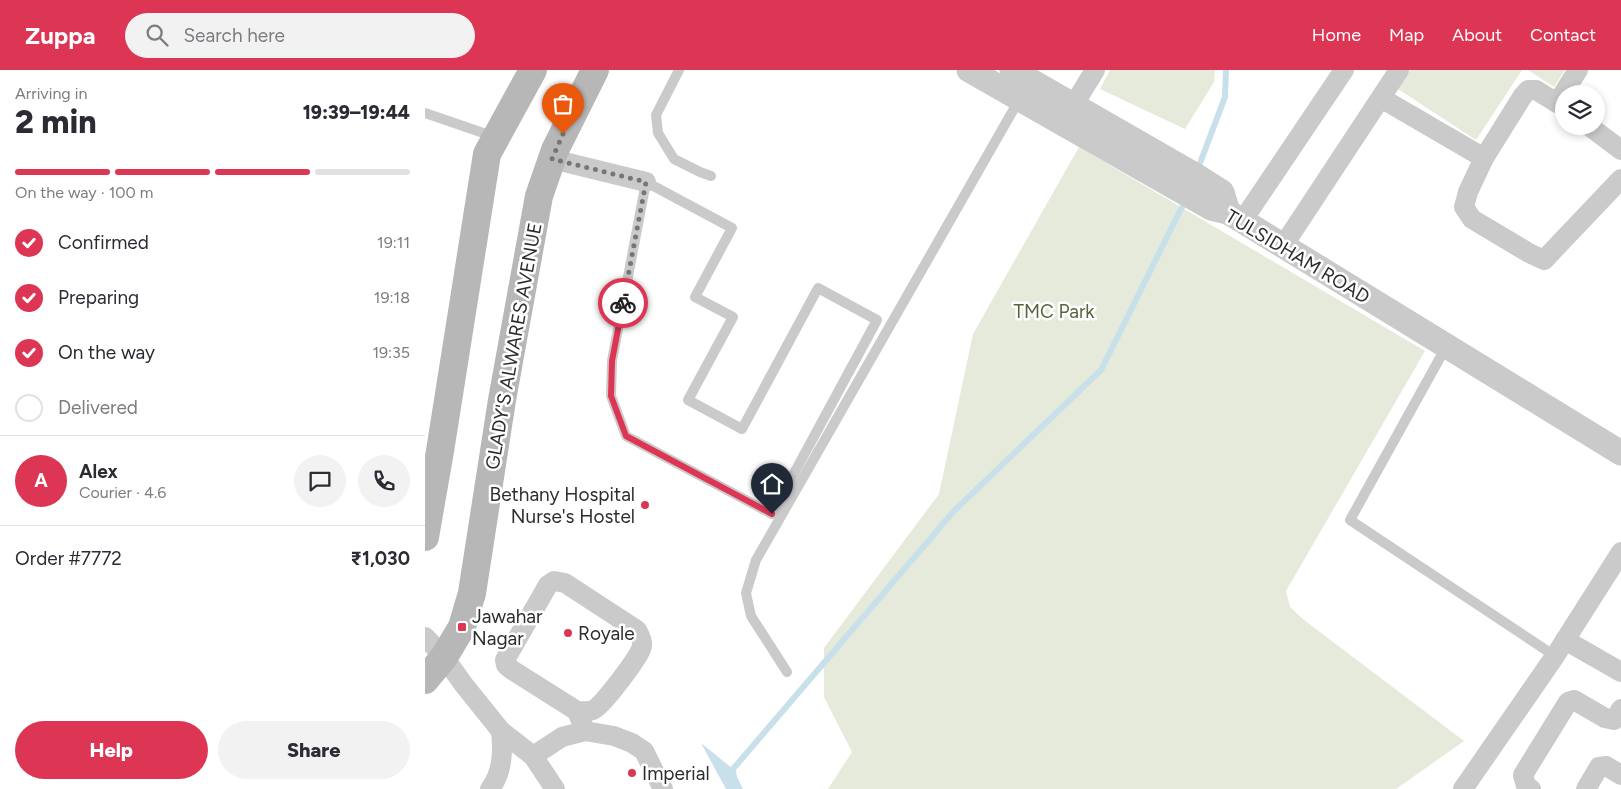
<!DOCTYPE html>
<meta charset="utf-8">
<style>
body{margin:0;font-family:Figtree,sans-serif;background:#f2f2f3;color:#2b2b33;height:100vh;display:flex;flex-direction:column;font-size:19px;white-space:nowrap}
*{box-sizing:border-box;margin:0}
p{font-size:16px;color:#7c7c81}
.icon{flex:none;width:28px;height:28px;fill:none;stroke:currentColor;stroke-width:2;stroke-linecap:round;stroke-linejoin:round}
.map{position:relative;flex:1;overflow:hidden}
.sheet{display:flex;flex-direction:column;background:#fff;width:425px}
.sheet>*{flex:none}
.tools{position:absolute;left:1130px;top:15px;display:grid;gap:10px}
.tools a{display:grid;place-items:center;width:50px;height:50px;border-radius:50%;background:#fff;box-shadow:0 2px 8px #0003;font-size:25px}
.pin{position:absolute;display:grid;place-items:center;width:42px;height:42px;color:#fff;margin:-51px -21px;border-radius:50% 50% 50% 0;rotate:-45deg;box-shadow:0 0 5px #0007}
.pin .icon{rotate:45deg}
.courier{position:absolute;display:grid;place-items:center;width:50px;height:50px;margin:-25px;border:4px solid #dd3654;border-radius:50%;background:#fff;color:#222;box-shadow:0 1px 6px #0007}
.headline em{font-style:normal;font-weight:800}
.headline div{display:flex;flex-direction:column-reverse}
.headline{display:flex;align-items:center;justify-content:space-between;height:85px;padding:0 15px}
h1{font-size:32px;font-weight:800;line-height:38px}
.bar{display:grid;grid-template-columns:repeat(4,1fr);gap:8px 5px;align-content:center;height:60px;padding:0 15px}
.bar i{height:6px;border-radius:4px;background:#e1e1e2}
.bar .on{background:#dd3654}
.bar p{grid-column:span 4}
.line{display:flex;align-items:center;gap:12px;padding:0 15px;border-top:1px solid #e1e1e2}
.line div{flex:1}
.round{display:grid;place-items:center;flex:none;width:52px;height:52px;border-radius:26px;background:#f2f2f3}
ol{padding:0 15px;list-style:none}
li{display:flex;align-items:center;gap:15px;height:55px}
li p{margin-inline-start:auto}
li .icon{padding:5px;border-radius:50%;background:#dd3654;color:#fff;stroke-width:4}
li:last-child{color:#7c7c81}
li i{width:28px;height:28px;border:2px solid #e1e1e2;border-radius:50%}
.action{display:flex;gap:10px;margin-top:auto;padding:10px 15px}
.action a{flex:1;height:58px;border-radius:30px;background:#dd3654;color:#fff;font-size:20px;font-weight:800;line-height:58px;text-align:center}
.action a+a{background:#f2f2f3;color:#2b2b33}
header{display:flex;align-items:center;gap:30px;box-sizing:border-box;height:70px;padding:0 25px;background:#dd3654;color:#fff}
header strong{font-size:24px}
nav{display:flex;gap:28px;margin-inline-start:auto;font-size:18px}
.search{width:350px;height:45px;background:#f2f2f3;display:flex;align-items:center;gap:12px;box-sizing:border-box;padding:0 18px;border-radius:28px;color:#7c7c81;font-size:19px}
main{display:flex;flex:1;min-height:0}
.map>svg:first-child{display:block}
</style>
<header>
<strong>Zuppa</strong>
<div class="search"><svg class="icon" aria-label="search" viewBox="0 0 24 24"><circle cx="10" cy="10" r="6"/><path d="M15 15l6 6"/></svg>Search here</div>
<nav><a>Home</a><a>Map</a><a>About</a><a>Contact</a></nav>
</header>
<main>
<section class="sheet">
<div class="headline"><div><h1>2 min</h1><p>Arriving in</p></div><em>19:39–19:44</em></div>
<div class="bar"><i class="on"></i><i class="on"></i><i class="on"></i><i></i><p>On the way · 100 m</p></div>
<ol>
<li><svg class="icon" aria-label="check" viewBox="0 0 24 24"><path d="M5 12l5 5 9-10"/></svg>Confirmed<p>19:11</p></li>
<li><svg class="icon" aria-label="check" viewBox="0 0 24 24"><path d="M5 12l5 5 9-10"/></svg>Preparing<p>19:18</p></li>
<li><svg class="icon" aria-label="check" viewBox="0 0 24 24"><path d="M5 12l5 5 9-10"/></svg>On the way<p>19:35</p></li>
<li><i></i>Delivered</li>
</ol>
<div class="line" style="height:90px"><b class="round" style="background:#dd3654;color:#fff">A</b><div><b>Alex</b><p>Courier · 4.6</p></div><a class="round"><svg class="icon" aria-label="chat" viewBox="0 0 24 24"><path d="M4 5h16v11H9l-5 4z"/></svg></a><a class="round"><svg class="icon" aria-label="phone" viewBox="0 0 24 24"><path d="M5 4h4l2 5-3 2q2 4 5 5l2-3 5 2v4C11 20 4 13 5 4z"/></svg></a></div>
<div class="line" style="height:65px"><div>Order #7772</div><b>₹1,030</b></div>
<div class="action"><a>Help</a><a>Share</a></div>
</section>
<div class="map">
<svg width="1196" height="719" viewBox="0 0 1196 719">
<rect width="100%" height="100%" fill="#fff"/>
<g fill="#e5eadb">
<polygon points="685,0 790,0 789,12 760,59 675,19"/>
<polygon points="985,0 1097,0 1051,70 973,19"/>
<polygon points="1103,0 1140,0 1129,17"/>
<polygon points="654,77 1000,281 861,521 865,537 879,550 1039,671 971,719 403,719 427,682 399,627 399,578 514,424 548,264"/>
</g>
<polygon fill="#c8e0e9" points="276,673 308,699 318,719 301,719"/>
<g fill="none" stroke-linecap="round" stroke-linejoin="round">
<g stroke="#c8e0e9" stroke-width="6">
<polyline points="772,101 800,27 801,0"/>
<polyline points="310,719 308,699 529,441 676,300 758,135"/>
</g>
<g stroke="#cacaca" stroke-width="10">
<polyline points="254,0 231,45 233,63 249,89 275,102 286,106"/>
<polyline points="0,43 70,67"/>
<polygon points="221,112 307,158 270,227 308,247 263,330 317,359 393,218 452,250 347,444 201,366 186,326 187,291"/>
<polyline points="1021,277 925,450 1130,586"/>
<polyline points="362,602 326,546 321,523 331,490 594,30"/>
</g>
<g stroke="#cacaca" stroke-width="20">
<polyline points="956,28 1059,88 1097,27 1103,20 1111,20 1132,33 1153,0"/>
<polyline points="648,36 670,0"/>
<polyline points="1164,56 1196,80"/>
<polyline points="1059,88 1043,122 1039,137 1047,149 1104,183 1119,190 1196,109"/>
<polyline points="127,89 221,112"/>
<polyline points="818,150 919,0"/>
<polyline points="858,176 974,0"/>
<polyline points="0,567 19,587 39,615 76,661 108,686 130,719"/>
<polyline points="1140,570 1196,602"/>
<path d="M 152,641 C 157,641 163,642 168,640 C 176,638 213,588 216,579 C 219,573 215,566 212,560 L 140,513 L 129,511 L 123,515 L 80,590 L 81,595 L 87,600 L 152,641 L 160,661"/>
<polyline points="108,686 137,667 160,661 189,666 207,673 219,681 238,719"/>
<path d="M 65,719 C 78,702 78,681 76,661"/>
<polyline points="1038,719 1130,586 1196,482"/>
<polyline points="1106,719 1101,716 1098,705 1143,632 1149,630 1180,648 1189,650 1196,639"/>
<polyline points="1161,719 1174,697 1181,696 1196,705"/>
</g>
<g stroke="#cacaca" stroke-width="25">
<polyline points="544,0 786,138 803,142 1196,383"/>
<polyline points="587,0 770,105 797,122 803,142"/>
</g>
<g stroke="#b7b7b7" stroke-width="28">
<polyline points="0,467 15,381 62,84 108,0"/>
<polyline points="0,610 19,587 37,557 47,523 77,330 114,126 130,80 170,0"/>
</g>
</g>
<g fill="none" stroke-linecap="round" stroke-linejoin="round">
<polyline stroke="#767676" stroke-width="5" stroke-dasharray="0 9" points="138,64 127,89 221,112 198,233"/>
<polyline stroke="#dd3654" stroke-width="6" points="198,233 187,291 186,326 201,366 347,444"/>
</g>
<g fill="#dd3654" stroke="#fff" stroke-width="2">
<circle cx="220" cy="435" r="5"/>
<rect x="32" y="552" width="10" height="10" rx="2.5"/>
<circle cx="143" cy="563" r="5"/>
<circle cx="207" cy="703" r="5"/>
</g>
<g text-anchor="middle" stroke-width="5" stroke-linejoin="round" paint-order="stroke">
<g font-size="19" fill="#2d2d2d" stroke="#fff">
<text transform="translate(873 186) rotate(31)" y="7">TULSIDHAM ROAD</text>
<text transform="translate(88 276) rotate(-80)" y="7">GLADY'S ALWARES AVENUE</text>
</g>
<g font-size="19" fill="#55663d" stroke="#fff">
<text x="629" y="248">TMC Park</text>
</g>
<g font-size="19" fill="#2d2d2d" stroke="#fff" text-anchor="start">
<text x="210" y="431" text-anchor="end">Bethany Hospital<tspan x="210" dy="22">Nurse's Hostel</tspan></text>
<text x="47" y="553">Jawahar<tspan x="47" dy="22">Nagar</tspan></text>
<text x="153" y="570">Royale</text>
<text x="217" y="710">Imperial</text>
</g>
</g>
</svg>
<div class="tools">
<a><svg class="icon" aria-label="layers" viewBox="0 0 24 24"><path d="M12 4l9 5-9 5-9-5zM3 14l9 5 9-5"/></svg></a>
</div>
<div class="pin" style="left:138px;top:64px;background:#ea580c"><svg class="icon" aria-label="bag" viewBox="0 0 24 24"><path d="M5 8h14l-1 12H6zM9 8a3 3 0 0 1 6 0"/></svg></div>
<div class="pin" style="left:347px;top:444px;background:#1f2937"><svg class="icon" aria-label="home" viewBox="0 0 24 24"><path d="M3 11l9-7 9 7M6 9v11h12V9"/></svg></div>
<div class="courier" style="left:198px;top:233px"><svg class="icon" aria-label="bike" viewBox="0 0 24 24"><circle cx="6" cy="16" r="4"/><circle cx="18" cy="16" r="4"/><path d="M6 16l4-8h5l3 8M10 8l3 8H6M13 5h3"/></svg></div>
</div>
</main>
